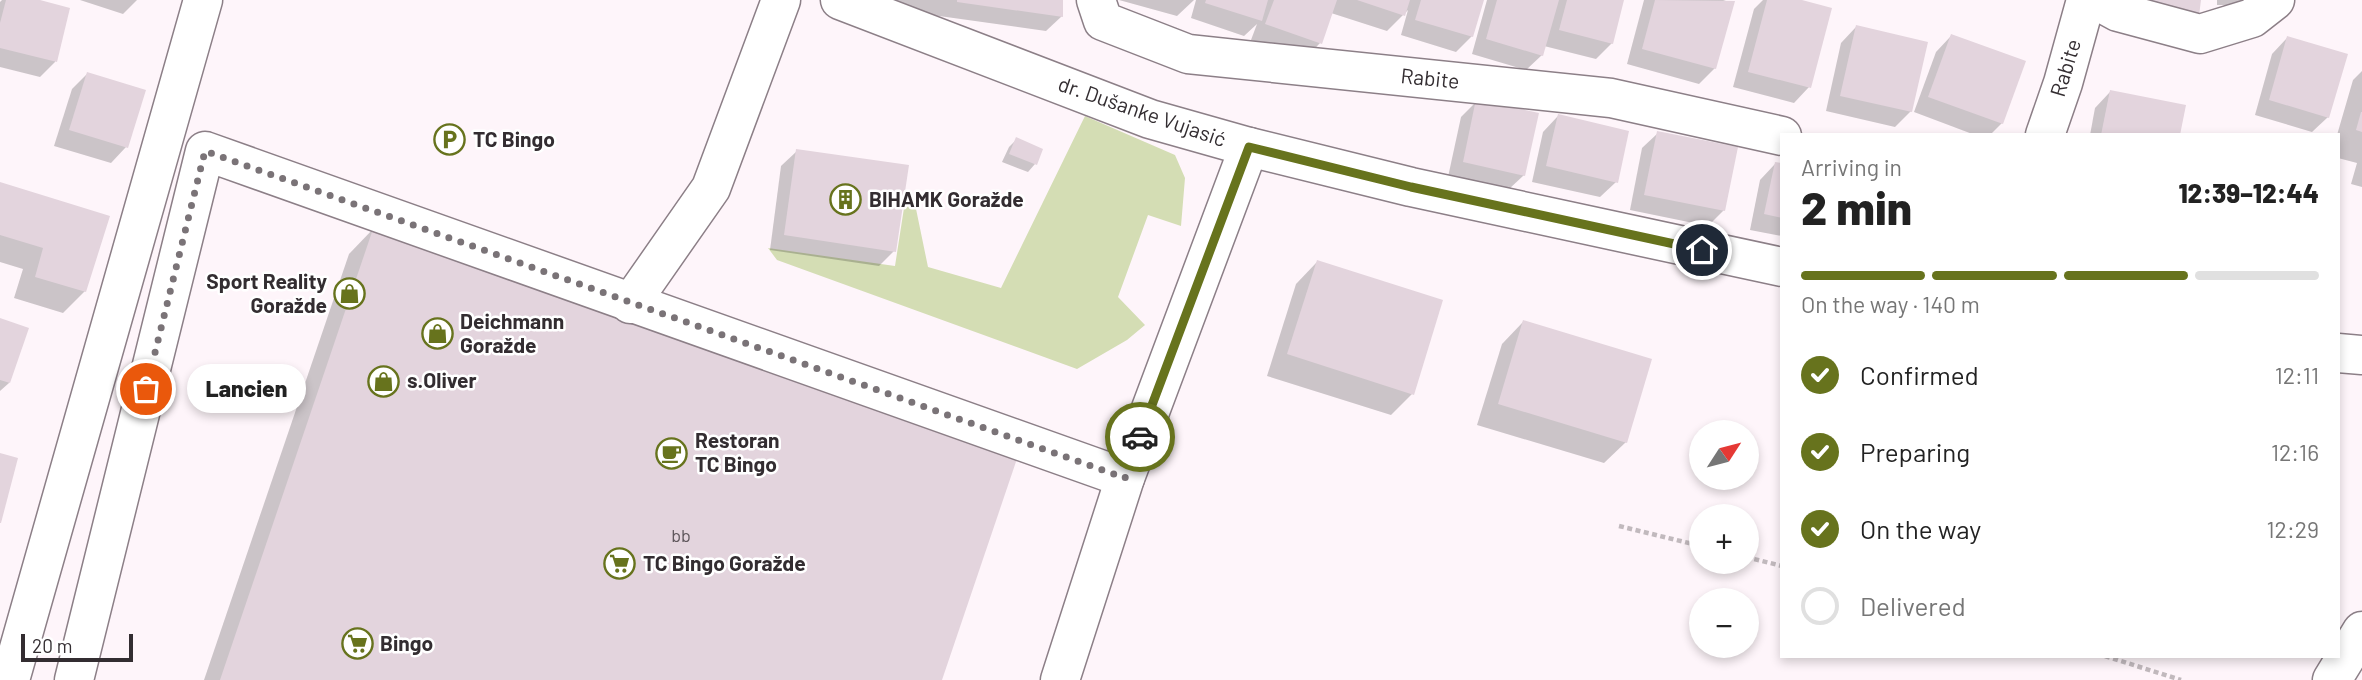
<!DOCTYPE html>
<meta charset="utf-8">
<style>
body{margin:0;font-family:Barlow,sans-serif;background:#f6f6f6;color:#222;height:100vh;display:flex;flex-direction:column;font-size:26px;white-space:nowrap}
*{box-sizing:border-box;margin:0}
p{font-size:23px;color:#767676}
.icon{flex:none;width:38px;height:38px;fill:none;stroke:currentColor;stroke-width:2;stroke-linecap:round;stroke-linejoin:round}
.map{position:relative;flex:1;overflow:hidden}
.details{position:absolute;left:1780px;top:133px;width:560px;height:525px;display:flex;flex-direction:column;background:#fff;border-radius:0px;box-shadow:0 4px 10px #0003}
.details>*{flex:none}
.needle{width:46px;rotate:54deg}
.fabs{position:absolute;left:1689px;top:420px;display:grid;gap:14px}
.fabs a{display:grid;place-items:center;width:70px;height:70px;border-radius:50%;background:#fff;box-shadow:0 4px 10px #0003;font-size:35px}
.scale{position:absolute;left:21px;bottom:18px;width:112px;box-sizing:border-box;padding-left:7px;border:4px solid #332d31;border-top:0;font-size:19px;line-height:24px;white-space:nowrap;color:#332d31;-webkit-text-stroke:5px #fff;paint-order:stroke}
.pin{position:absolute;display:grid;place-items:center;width:60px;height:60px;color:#fff;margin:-30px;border:4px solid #fff;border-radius:50%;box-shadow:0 2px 7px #0007}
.courier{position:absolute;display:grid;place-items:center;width:70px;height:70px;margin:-35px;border:5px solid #67731d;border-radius:50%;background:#fff;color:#222;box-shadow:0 2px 9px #0007}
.bubble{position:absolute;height:49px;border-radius:24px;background:#fff;box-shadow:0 4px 10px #0003;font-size:23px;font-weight:800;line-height:49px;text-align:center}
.summary em{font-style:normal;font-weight:800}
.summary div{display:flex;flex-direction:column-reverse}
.summary{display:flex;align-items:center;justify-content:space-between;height:119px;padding:0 21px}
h1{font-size:46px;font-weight:800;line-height:52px}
.bar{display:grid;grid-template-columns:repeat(4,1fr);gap:10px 7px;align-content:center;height:84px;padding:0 21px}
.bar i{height:9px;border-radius:5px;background:#e0e0e0}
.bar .current{background:#67731d}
.bar p{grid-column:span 4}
ol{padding:0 21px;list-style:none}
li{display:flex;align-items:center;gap:21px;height:77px}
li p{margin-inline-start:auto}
li .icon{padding:7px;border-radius:50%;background:#67731d;color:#fff;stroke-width:4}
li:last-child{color:#767676}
li i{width:38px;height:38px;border:4px solid #e0e0e0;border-radius:50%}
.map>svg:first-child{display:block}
</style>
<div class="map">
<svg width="2362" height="680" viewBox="0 0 2362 680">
<rect width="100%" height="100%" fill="#fef5fa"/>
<polygon fill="#d4ddb4" points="1085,116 1175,155 1185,178 1181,226 1148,215 1118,297 1145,325 1127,340 1077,369 777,260 768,248 895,266 906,195 915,204 928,267 1001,288"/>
<g fill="#0003">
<polygon points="2,0 32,0 68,9 55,62 40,77 0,67 0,2"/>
<polygon points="80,0 137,0 123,14"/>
<polygon points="846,0 1061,0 1062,16 1046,31 846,3"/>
<polygon points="1119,0 1194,0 1177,16"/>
<polygon points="1196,0 1482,0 1472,36 1456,52 1401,35 1408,10 1387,31 1331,13 1320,43 1305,59 1251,40 1257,24 1244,36 1191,18"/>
<polygon points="1487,0 1623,0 1612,43 1596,59 1544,46 1542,55 1526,70 1472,54"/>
<polygon points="1644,0 1723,0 1732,3 1715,68 1699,84 1627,64"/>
<polygon points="1763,0 1795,0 1809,87 1794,103 1733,87 1754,9"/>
<polygon points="2217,0 2254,0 2249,5 2217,5"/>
<polygon points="1856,27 1911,111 1895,127 1826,111 1841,43"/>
<polygon points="1951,36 2002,123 1990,135 1975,135 1914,112 1936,52"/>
<polygon points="2287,38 2328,117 2312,132 2255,115 2272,54"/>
<polygon points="2362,71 2362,187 2351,184 2357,163 2338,158 2337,135 2353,80"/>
<polygon points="87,74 143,91 126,147 111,163 54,146 72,89"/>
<polygon points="2110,92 2178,135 2090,135 2095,108"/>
<polygon points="1477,101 1524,175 1508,190 1448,177 1461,117"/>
<polygon points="1558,116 1616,182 1600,197 1532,182 1543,132"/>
<polygon points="1658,133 1724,210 1708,226 1630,210 1642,148"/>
<polygon points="1016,140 1035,164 1028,172 1002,162 1009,147"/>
<polygon points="797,151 894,251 879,266 770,250 781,166"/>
<polygon points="1775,164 1782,165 1782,236 1750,230 1760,180"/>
<polygon points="0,184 85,291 63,313 14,298 23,269 0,262"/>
<polygon points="374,228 940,680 204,680 349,254"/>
<polygon points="1317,262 1412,394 1391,415 1267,376 1296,284"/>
<polygon points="0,320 9,383 0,391"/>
<polygon points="1523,322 1626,442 1604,463 1477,425 1502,344"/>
</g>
<g fill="#e3d4dd">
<polygon points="6,0 40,0 70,8 57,62 0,48 0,23"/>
<polygon points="957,0 1063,0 1063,17 957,2"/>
<polygon points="1206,0 1268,0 1262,21 1205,3"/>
<polygon points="1274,0 1337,0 1322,44 1265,24"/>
<polygon points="1357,0 1410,0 1405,16"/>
<polygon points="1421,0 1484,0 1473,37 1415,20"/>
<polygon points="1497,0 1559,0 1543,56 1486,39"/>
<polygon points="1567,0 1624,0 1613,44 1559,30"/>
<polygon points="1655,0 1735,1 1716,69 1642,49"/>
<polygon points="1767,0 1802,0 1832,8 1811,88 1748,72"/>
<polygon points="2147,0 2201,0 2199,16"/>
<polygon points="1856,25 1928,42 1912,112 1840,96"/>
<polygon points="1951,34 2026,61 2003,124 1928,97"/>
<polygon points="2287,36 2348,54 2329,118 2269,100"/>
<polygon points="87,72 146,90 128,148 69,130"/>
<polygon points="2110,90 2186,105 2180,135 2101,135"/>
<polygon points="1476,99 1539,113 1525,176 1463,162"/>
<polygon points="2361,112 2362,112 2362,132 2356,130"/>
<polygon points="1558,114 1629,131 1618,183 1546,166"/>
<polygon points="1657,131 1738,147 1725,211 1644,195"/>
<polygon points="1016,137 1043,149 1037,165 1009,154"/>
<polygon points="796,149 909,165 896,252 784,235"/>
<polygon points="1775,162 1782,163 1782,218 1764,214"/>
<polygon points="0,182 110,216 86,292 35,277 43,248 0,235"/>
<polygon points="374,226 1021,447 942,680 220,680"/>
<polygon points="1317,260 1443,300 1414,395 1287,354"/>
<polygon points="0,318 29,328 10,383 0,380"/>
<polygon points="1523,320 1652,359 1627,443 1498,404"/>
<polygon points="0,453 18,458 1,523 0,523"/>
</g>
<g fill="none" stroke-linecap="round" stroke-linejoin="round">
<defs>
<g id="minor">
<polyline points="1096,0 1103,21 1188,54 1611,98 1782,136"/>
<polyline points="2096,0 2118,12 2200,34 2252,18 2275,0"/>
<polyline points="2045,135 2063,83 2086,0"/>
<polyline points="630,304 711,188 781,0"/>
<polyline points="10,680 203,0"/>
<polyline points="74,680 205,151 1125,478"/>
<polyline points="1060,680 1125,478 1249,147"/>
<polyline points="2332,680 2362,631"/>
</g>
<g id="major">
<polyline points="840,0 1150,119 1249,147 1411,187 1782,267"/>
<polyline points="2338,353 2362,355"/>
</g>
</defs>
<use href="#minor" stroke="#8c7f87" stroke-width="41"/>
<use href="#major" stroke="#8c7f87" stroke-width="41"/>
<g stroke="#c1b9bd" stroke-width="4.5" stroke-dasharray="5 3.5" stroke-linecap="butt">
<polyline points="1619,526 1701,546"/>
<polyline points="1746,557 1782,566"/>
<polyline points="2105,656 2181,680"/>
</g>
<use href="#minor" stroke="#fff" stroke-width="38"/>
<use href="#major" stroke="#fff" stroke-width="38"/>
</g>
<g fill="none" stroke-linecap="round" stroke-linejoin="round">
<polyline stroke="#7a7377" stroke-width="7" stroke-dasharray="0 12.6" points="146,389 205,151 1125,478 1140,437"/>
<polyline stroke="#67731d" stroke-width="9" points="1140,437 1249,147 1411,187 1702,250"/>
</g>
<defs>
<symbol id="parking-ring" viewBox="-11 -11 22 22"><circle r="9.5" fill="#fff" stroke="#67731d" stroke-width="1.5"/><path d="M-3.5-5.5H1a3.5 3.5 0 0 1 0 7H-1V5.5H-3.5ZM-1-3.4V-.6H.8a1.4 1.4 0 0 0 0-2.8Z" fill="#67731d"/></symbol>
<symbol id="building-ring" viewBox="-11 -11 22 22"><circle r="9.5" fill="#fff" stroke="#67731d" stroke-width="1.5"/><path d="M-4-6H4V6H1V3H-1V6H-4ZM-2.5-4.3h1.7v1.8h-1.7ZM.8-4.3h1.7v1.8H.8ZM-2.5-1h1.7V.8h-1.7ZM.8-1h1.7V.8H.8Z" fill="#67731d"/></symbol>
<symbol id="shop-ring" viewBox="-11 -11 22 22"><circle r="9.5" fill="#fff" stroke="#67731d" stroke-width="1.5"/><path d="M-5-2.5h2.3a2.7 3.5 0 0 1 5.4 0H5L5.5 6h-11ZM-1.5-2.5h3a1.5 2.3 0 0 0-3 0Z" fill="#67731d"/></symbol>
<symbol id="cafe-ring" viewBox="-11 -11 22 22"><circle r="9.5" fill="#fff" stroke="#67731d" stroke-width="1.5"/><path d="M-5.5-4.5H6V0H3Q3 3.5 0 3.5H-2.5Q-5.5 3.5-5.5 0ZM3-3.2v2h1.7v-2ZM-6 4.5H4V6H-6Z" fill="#67731d"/></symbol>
<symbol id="supermarket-ring" viewBox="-11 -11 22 22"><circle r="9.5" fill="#fff" stroke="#67731d" stroke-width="1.5"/><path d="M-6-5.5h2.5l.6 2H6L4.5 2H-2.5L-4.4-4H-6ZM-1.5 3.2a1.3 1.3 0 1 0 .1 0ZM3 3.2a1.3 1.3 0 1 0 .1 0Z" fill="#67731d"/></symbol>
</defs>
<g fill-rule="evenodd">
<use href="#parking-ring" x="432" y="122" width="35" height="35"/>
<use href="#building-ring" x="828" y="182" width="35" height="35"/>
<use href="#shop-ring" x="332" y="276" width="35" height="35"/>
<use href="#shop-ring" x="420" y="316" width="35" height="35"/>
<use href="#shop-ring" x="366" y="364" width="35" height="35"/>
<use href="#cafe-ring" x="654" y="436" width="35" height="35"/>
<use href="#supermarket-ring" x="602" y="546" width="35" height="35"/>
<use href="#supermarket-ring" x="340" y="626" width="35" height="35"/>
</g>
<g text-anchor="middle" stroke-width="5" stroke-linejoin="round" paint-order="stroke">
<g font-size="18" fill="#5f575c">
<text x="681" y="542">bb</text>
</g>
<g font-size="21" fill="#332d31" stroke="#fff">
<text transform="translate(2066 68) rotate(-73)" y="7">Rabite</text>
<text transform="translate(1430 79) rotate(6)" y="7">Rabite</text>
<text transform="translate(1142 112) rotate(19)" y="7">dr. Dušanke Vujasić</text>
</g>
<g font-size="21" font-weight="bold" fill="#332d31" stroke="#fff" text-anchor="start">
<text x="473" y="147">TC Bingo</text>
<text x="869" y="207">BIHAMK Goražde</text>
<text x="327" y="289" text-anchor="end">Sport Reality<tspan x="327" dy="24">Goražde</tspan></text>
<text x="460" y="329">Deichmann<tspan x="460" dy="24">Goražde</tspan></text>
<text x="407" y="388">s.Oliver</text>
<text x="695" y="448">Restoran<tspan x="695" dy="24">TC Bingo</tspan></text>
<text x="643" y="571">TC Bingo Goražde</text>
<text x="380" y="651">Bingo</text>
</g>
</g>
</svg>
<div class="fabs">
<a><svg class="needle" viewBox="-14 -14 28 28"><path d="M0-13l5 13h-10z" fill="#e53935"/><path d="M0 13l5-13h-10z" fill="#767676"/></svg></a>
<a>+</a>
<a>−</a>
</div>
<div class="scale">20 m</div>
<div class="pin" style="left:146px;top:389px;background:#ea580c"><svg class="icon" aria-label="bag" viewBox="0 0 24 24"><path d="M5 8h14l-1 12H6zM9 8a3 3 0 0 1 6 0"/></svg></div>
<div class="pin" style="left:1702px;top:250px;background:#1f2937"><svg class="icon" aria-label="home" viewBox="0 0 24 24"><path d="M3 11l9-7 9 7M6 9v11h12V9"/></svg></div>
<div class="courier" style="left:1140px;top:437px"><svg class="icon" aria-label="car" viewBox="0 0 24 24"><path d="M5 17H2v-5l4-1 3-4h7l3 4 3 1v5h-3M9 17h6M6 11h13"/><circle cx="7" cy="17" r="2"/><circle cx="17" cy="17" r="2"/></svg></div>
<div class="bubble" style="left:187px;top:364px;width:119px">Lancien</div>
<section class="details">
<div class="summary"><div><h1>2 min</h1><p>Arriving in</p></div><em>12:39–12:44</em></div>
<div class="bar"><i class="current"></i><i class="current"></i><i class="current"></i><i></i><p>On the way · 140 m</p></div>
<ol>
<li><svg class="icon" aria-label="check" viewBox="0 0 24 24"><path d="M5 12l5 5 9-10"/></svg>Confirmed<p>12:11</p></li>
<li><svg class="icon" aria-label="check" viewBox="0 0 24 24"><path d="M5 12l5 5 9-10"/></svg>Preparing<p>12:16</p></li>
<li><svg class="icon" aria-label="check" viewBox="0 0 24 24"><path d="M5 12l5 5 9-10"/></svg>On the way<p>12:29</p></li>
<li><i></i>Delivered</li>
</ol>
</section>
</div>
